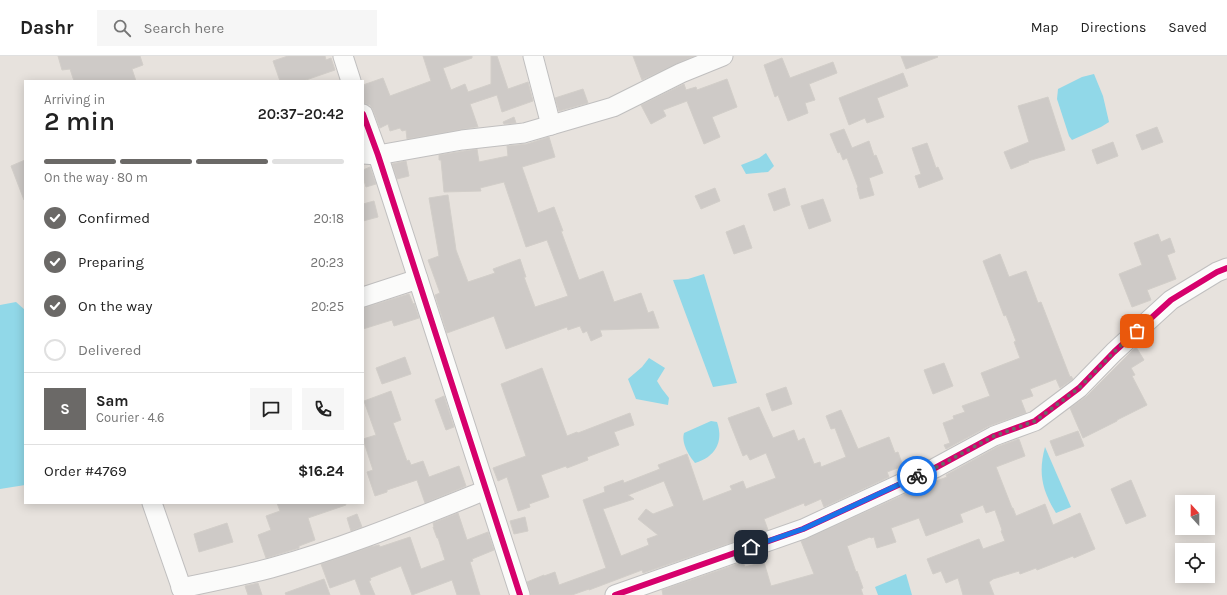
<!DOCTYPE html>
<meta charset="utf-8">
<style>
body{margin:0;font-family:Karla,sans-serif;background:#f6f6f6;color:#222;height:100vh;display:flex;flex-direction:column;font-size:15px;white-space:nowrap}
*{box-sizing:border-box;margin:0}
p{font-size:13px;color:#767676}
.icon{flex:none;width:22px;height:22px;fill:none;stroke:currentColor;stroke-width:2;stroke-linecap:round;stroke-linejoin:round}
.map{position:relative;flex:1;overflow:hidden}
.sheet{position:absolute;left:24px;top:24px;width:340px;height:424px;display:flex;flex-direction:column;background:#fff;border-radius:0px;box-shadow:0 2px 10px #0003}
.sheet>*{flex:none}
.needle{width:26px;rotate:339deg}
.tools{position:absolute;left:1175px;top:439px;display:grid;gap:8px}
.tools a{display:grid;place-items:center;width:40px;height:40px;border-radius:0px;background:#fff;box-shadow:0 2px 10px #0003;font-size:20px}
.pin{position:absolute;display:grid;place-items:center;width:34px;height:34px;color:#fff;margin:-17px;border-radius:8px;box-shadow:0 2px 6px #0006}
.courier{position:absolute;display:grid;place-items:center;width:40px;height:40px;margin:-20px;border:3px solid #1a73e8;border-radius:50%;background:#fff;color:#222;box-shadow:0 1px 5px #0007}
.headline em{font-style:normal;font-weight:600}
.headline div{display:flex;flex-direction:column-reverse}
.headline{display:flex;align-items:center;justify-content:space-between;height:68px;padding:0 20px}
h1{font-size:26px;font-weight:600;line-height:30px}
.bar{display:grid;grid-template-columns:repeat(4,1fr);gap:6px 4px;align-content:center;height:48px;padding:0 20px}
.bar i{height:5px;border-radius:3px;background:#e0e0e0}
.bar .selected{background:#6b6967}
.bar p{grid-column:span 4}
.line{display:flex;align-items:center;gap:10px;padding:0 20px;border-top:1px solid #e0e0e0}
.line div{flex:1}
.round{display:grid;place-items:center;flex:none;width:42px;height:42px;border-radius:0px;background:#f6f6f6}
ol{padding:0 20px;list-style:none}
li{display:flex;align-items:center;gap:12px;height:44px}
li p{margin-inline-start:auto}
li .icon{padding:4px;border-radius:50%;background:#6b6967;color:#fff;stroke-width:4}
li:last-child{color:#767676}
li i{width:22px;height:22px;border:2px solid #e0e0e0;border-radius:50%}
header{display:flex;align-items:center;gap:24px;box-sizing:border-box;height:56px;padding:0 20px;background:#fff;border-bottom:1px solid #e0e0e0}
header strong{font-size:19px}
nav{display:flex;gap:22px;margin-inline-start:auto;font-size:14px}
.search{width:280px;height:36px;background:#f6f6f6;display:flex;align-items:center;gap:10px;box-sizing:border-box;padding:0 14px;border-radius:0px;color:#767676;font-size:15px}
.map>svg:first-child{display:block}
</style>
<header>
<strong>Dashr</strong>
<div class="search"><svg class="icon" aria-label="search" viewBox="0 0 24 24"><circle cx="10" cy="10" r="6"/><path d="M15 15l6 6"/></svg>Search here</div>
<nav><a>Map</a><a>Directions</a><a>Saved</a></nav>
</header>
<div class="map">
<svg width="1227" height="539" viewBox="0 0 1227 539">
<rect width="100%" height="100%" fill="#e7e2dd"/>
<g fill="#91d8e8">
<polygon points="1094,18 1103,40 1109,66 1101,71 1072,84 1069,80 1057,43 1058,33 1082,21"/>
<polygon points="766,97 774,110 768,116 746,118 741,109 759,102"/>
<polygon points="704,218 737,327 713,331 673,224 688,223"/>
<polygon points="16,246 25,254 25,429 0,433 0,249"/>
<polygon points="649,302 665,312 657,325 662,333 669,342 668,349 636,343 628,323 642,311"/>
<path d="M 711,365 L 717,366 C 724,386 715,401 695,407 C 689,400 681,387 684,377 Z"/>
<path d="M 1045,391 L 1071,451 L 1056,457 C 1042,434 1038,417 1045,391 Z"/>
<polygon points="906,518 912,539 878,539 875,531"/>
</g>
<g fill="#cecac7" stroke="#d2cec9" fill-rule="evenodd">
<polygon points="58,0 140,0 143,9 132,13 136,25 74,25 70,13 62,14"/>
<polygon points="288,0 325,0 326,4 331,2 335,14 303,25 280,25 273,5"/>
<polygon points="423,0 472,0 472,2 443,12 451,34 465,28 468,36 491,28 491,0 497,0 508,33 528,26 533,45 502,56 497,39 470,48 478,71 476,71 407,83 406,74 402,75 400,72 390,75 388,68 380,72 373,54 370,49 363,47 363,29 383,22 390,40 431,25"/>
<polygon points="633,0 694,0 642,24"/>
<polygon points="901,0 937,0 938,1 906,13"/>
<polygon points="782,2 790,22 833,6 837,17 809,28 815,44 805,47 808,57 788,65 778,39 775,41 764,9"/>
<polygon points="903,17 908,30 877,42 884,61 867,67 865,62 849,69 839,42"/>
<polygon points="727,23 737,51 712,61 720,81 704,88 687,45 663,54 666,60 651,68 641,49 684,28 686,34 696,31 697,34"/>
<polygon points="583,33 588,47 559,55 555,42"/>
<polygon points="1048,41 1065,94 1028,105 1029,106 1011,113 1004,96 1029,86 1018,50"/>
<polygon points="514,61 516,67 504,68 503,66"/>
<polygon points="1157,71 1163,86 1142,94 1136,79"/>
<polygon points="844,73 852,92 869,85 874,100 876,99 883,117 869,122 874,139 860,143 857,132 858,131 847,102 843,104 840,96 838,97 830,78"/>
<polygon points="549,81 555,101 522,111 538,157 554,151 563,175 561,175 579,224 603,215 614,246 641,237 648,257 653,255 659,272 600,274 602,280 591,285 587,275 583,277 580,270 568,274 567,271 506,293 494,260 447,277 435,239 440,237 428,204 439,200 429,142 448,139 456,194 468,226 495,217 493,213 520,203 526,221 524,221 535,251 568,240 547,184 526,191 504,126 480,132 481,135 444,136 441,104 439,104 439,99 477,93 479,106 508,100 507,90 527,88"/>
<polygon points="1113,86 1118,100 1097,108 1092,94"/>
<polygon points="927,87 936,112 938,111 943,123 919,132 915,120 921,118 912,92"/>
<polygon points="25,104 25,144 24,144 11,110"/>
<polygon points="406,105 409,120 397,123 392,108"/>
<polygon points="370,111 376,128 366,131 363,121 363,114"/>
<polygon points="715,132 720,145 701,153 695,140"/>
<polygon points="785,132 790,149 774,155 768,138"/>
<polygon points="823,143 831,165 809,173 801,150"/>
<polygon points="374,145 378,161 363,165 363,148"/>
<polygon points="744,169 752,192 734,198 726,176"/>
<polygon points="1158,178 1161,186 1170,182 1175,196 1167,199 1176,223 1147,234 1151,244 1132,251 1119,218 1142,209 1134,187"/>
<polygon points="1000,198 1009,221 1026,215 1038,247 1041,246 1070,321 1071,320 1073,323 1060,332 1056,323 1030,333 1033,340 1021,344 1026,357 989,370 946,393 944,389 950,387 943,367 954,363 953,360 965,356 962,350 990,340 981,317 1020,302 1014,286 1016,285 1006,259 1004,260 983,205"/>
<polygon points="409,238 412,245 413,248 414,247 419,262 394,270 392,264 363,273 363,252"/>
<polygon points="1136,291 1144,304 1131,312 1135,319 1132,320 1147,349 1117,364 1117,365 1083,382 1070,352 1087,340"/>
<polygon points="405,301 411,318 382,328 376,312"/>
<polygon points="944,307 953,330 933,338 924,314"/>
<polygon points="542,312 567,380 577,376 578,377 630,357 634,369 614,376 619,389 587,401 588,404 567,412 566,410 541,419 549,441 529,448 530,451 518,455 507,421 498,425 493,412 526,400 501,328"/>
<polygon points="786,331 792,348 772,355 766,338"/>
<polygon points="391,335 401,364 393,367 407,405 409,404 411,409 423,405 429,421 459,410 466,430 425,447 417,424 387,434 387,436 375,440 367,416 373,414 363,383 376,379 364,345"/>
<polygon points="444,340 454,371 446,374 435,344"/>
<path d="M 759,351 L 773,382 L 794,374 L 798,385 L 804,382 L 814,408 L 820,406 L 821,411 L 846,401 L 835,372 L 831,373 L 826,360 L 841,354 L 858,393 L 889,381 L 895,397 L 898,396 L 903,410 L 887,416 L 889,421 L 824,451 L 821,443 L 805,450 L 804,447 L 764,463 L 768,474 L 643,517 L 642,514 L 589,534 L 589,533 L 572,539 L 531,539 L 527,526 L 544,519 L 544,520 L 555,516 L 559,529 L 606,512 L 583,444 L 605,436 L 604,431 L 623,424 L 624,427 L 660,413 L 658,409 L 687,398 L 703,445 L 732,434 L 730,430 L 743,425 L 746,433 L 776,422 L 766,397 L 750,404 L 747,398 L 743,400 L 728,362 ZM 664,425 L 674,450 L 653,458 L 646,453 L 638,463 L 658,479 L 647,483 L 649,489 L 621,500 L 603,453 L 634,443 L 628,439 Z"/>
<polygon points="1078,375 1084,390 1056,400 1050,385"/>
<polygon points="1019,383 1025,400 996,411 1012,452 1013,452 1016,460 1045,448 1053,469 1080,457 1095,493 1074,502 1073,500 1037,514 1036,512 1020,518 1019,515 993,523 989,526 994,539 963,539 958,522 946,527 941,515 933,518 927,503 979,483 983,493 1005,485 1001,475 1002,474 995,454 986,457 983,449 960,458 963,466 926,480 919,462 891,472 896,486 877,492 874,481 871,482 870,481 847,490 856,516 857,515 863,532 861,533 863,539 663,539 662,534 743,506 745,511 764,506 771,530 814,518 801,485 910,436 911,439 932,431 931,427 947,421 946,419 999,390"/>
<polygon points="1131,424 1146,460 1126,468 1111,433"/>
<polygon points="277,447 345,447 346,449 308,462 315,484 299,490 299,492 266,502 258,479 271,474 266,460 280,455"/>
<polygon points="458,457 467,484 488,476 494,494 472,503 473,505 470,506 480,539 457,539 452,524 412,539 401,510 370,522 371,524 369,525 375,539 361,539 355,523 330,532 321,508 370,491 379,489 380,491 410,481 421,513 445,504 438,482 437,482 433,471 434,471 433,467"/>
<polygon points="357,458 362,471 351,475 347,462"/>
<polygon points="525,461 528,475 514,478 510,465"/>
<polygon points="227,467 233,486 199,496 194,478"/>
<polygon points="324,523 330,539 286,539 285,537"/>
<polygon points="258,527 262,539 248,539 245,530"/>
</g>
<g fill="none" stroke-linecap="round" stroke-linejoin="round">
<defs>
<g id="minor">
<polyline points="343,0 351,25"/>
<polyline points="533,0 551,69"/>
<polyline points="363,58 378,99 520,539"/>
<polyline points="363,98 378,99 462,84 524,77 613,51 681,17 723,0"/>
<polyline points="363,241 418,223"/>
<polyline points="152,447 184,539"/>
<path d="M 181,532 C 211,526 241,520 271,512 C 344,492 416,462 486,434"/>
<polyline points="615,539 803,473 935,412 994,380 1035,365 1079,332 1114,296 1171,244 1217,216 1227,212"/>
</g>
</defs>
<use href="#minor" stroke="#c0bfbf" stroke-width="21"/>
<use href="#minor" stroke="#fbfbfa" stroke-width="19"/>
<defs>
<g id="cycleway">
<polyline points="363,58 378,99 520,539"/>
<polyline points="615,539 803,473 935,412 994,380 1035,365 1079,332 1114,296 1171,244 1217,216 1227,212"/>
</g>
</defs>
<use href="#cycleway" stroke="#fff" stroke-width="8"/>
<use href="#cycleway" stroke="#d6006c" stroke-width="6"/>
</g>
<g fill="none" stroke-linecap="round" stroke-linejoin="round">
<polyline stroke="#6b6967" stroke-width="4" stroke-dasharray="0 7.2" points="917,420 935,412 994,380 1035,365 1079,332 1114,296 1137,275"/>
<polyline stroke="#1a73e8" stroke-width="5" points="751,491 803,473 917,420"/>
</g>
</svg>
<div class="tools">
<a><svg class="needle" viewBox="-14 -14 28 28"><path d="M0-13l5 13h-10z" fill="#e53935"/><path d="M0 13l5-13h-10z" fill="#767676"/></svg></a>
<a><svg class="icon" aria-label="locate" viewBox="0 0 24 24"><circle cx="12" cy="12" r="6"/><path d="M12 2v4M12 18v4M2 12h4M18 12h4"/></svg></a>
</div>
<div class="pin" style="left:1137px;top:275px;background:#ea580c"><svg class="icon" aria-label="bag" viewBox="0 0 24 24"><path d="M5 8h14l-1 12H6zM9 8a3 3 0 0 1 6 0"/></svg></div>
<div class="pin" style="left:751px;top:491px;background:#1f2937"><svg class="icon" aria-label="home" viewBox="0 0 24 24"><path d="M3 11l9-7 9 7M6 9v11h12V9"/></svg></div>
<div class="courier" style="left:917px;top:420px"><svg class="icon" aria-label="bike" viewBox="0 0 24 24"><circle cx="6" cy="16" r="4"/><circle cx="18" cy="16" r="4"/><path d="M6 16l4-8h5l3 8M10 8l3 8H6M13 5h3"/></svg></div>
<section class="sheet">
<div class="headline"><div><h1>2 min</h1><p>Arriving in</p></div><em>20:37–20:42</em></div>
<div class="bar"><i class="selected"></i><i class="selected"></i><i class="selected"></i><i></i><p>On the way · 80 m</p></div>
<ol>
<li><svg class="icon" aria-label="check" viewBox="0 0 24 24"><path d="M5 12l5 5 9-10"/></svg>Confirmed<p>20:18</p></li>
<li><svg class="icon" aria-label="check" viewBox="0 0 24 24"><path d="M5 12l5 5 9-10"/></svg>Preparing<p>20:23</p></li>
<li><svg class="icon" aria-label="check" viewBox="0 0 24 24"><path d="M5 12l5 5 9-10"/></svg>On the way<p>20:25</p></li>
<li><i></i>Delivered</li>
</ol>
<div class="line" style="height:72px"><b class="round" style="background:#6b6967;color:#fff">S</b><div><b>Sam</b><p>Courier · 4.6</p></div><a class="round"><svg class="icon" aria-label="chat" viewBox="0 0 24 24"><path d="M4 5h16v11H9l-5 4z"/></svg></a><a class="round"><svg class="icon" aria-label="phone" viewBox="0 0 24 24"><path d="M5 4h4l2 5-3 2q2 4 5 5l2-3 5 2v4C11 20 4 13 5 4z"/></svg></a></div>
<div class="line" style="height:52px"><div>Order #4769</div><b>$16.24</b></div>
</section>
</div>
